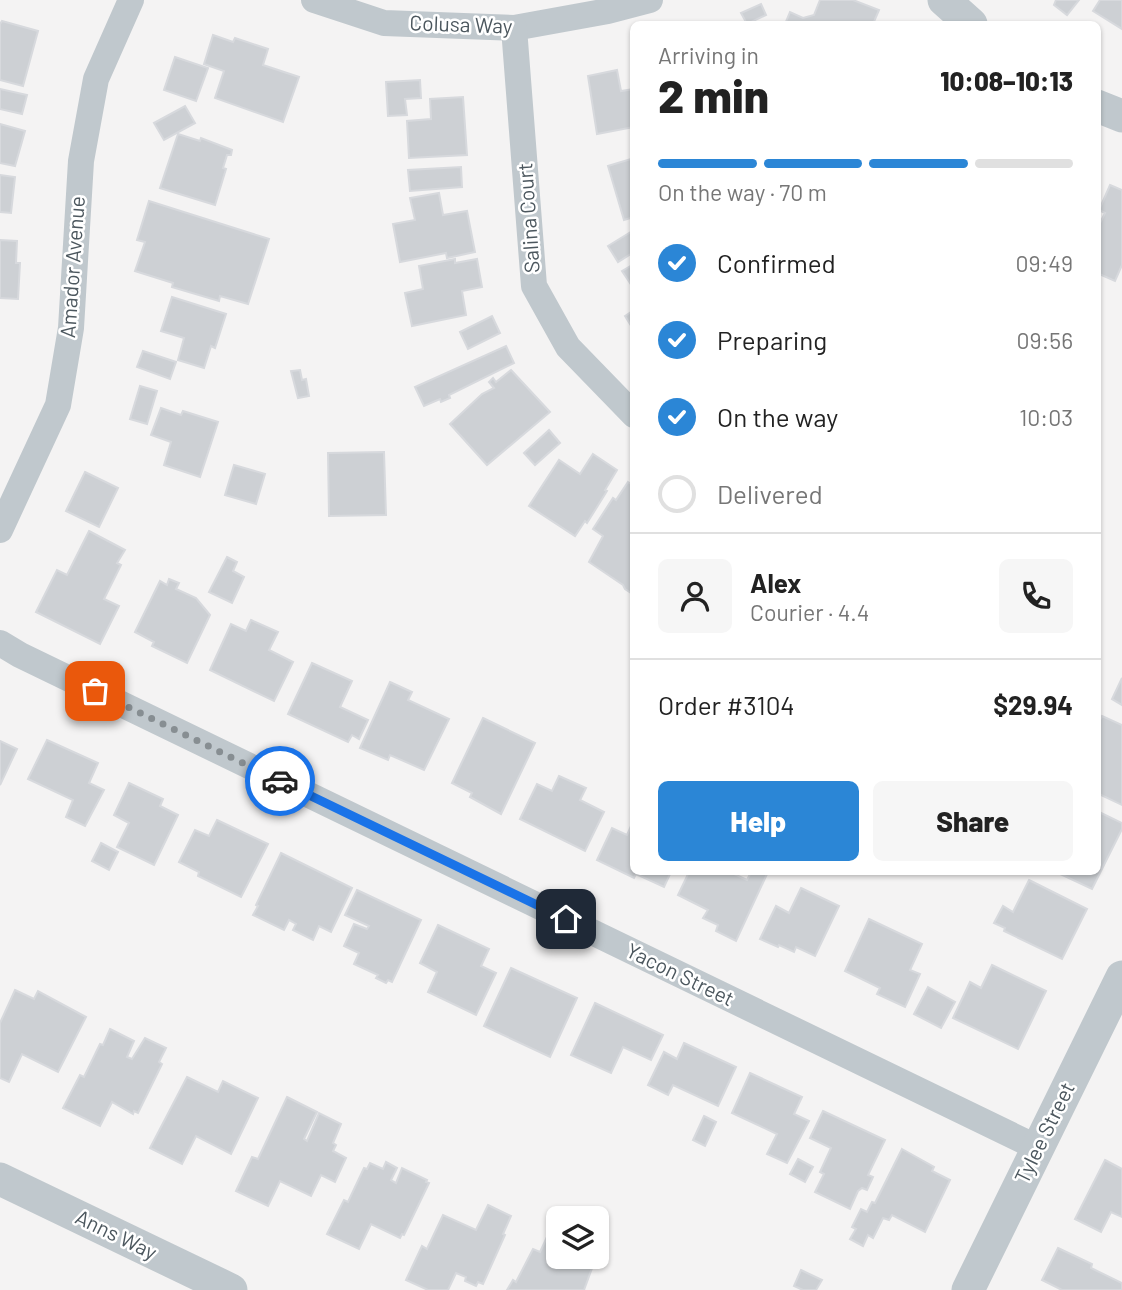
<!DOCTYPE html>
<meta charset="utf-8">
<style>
body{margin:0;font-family:Barlow,sans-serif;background:#f6f6f6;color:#222;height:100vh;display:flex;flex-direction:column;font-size:26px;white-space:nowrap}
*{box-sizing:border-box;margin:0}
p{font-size:23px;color:#767676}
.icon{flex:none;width:38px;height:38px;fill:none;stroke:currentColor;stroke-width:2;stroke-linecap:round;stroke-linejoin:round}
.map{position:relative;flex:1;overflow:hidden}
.details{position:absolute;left:630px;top:21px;width:471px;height:854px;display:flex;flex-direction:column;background:#fff;border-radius:10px;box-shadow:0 2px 5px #0004}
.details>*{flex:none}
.buttons{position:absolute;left:546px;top:1206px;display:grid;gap:14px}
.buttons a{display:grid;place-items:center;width:63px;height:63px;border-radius:10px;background:#fff;box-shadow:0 2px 5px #0004;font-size:35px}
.pin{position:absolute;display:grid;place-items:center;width:60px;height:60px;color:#fff;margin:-30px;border-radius:14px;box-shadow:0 4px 10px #0006}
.courier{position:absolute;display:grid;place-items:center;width:70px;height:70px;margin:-35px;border:5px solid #1a73e8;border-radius:50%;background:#fff;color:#222;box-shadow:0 2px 9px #0007}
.summary em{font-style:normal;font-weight:800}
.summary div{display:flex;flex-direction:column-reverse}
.summary{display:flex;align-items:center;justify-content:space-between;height:119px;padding:0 28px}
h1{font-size:46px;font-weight:800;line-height:52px}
.bar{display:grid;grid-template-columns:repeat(4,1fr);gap:10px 7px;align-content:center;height:84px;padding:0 28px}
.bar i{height:9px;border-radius:5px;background:#e0e0e0}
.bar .active{background:#2b86d6}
.bar p{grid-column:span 4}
.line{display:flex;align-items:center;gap:18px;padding:0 28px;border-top:2px solid #e0e0e0}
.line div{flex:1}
.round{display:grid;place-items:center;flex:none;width:74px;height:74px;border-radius:10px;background:#f6f6f6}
ol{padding:0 28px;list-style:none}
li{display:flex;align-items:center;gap:21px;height:77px}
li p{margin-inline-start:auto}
li .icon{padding:7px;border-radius:50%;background:#2b86d6;color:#fff;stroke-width:4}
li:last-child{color:#767676}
li i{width:38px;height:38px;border:4px solid #e0e0e0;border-radius:50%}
.primary-button{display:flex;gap:14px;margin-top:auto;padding:14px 28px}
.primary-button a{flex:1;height:80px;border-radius:10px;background:#2b86d6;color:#fff;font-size:28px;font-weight:800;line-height:80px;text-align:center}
.primary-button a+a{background:#f6f6f6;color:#222}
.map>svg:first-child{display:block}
</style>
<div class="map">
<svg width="1122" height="1290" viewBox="0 0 1122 1290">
<rect width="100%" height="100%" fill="#f4f3f3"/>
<g fill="#cdd0d4" stroke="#d7d9dd" stroke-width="2">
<polygon points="820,0 853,0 879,10 873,24 785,24 790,12 803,18 814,15"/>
<polygon points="1056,0 1079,0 1067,15 1054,5"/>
<polygon points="1100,0 1122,0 1122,29 1093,11"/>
<polygon points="761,4 766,15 747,24 741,13"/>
<polygon points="2,21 38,31 23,86 0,80 0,24"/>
<polygon points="213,35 233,42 235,38 268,49 263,65 299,77 283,122 215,98 224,71 204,64"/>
<polygon points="175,57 208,68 196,101 164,90"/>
<polygon points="617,70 621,91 634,89 634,127 597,134 588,76"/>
<polygon points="420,80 421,98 405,99 407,115 388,116 386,82"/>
<polygon points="0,89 27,95 22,114 0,109"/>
<polygon points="463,97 467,155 409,158 407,121 431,119 430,99"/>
<polygon points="185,106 195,123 164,140 154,123"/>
<polygon points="0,124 25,131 15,166 0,163"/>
<polygon points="178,134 200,141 201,138 232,150 231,155 227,155 223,168 226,169 215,205 160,188"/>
<polygon points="634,158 634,217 624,220 608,166"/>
<polygon points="461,167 462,187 410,191 408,170"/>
<polygon points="0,175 15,177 11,213 0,212"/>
<polygon points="1110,185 1122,190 1122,265 1115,281 1097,273 1097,229 1105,213 1099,210"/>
<polygon points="439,193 443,215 467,211 475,252 447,258 446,253 400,262 393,224 415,220 410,198"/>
<polygon points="149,201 269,239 248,304 220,296 219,301 172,287 173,283 135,271 145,242 137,240"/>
<polygon points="634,230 634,252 618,262 608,246"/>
<polygon points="0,240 17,241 16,263 20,263 18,299 0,298"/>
<polygon points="455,259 455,263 477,259 482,287 462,291 466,315 412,326 405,293 423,289 419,266"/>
<polygon points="634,264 634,289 622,271"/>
<polygon points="172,297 226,314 215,348 211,346 204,368 178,360 184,338 161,331"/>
<polygon points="634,310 634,328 633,329 625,316"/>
<polygon points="492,316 500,333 468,349 460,332"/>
<polygon points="506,346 514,363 449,395 450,398 441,402 440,399 424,406 415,387"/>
<polygon points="143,351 176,362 170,379 137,367"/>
<polygon points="300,370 302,380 306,379 309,396 298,398 291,371"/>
<polygon points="511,370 550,412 487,465 450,424 482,394 494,388 489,382 493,378 496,382"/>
<polygon points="140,386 157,391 147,424 130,419"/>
<polygon points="161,408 181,415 183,411 218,422 200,477 164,465 171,442 151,435"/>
<polygon points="549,430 560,443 535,465 524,453"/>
<polygon points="384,452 386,515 329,516 328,453"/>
<polygon points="593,454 617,470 605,490 607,491 587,523 585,521 575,536 529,506 559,460 580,474"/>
<polygon points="234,465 265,474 256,504 225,495"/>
<polygon points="85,472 118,488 99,527 66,511"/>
<polygon points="628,482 634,486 634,595 625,589 623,585 589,562 603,536 593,529 613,498 616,500"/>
<polygon points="89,531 125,550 117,563 121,565 104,599 119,606 100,644 36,612 57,570 67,575"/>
<polygon points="227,557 237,562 233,571 244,577 232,603 209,592"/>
<polygon points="169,579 179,583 176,589 196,598 210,615 187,663 152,646 154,642 135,632 160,581 167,585"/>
<polygon points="251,620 278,632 269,650 293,662 274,701 210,670 231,624 246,631"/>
<polygon points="312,663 352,681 340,707 368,720 359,739 352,735 348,742 288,714"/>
<polygon points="1122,678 1122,705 1112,699"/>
<polygon points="390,682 412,692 408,700 449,719 424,770 390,755 388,760 360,748"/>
<polygon points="1102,716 1122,725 1122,805 1097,793 1097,726"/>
<polygon points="483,718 535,743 501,814 470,797 472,793 452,783"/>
<polygon points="47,740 98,763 89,783 104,790 85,826 66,817 73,800 28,779"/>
<polygon points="0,741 17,749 0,785"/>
<polygon points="559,776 586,788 580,800 604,812 585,851 520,819 537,784 552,791"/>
<polygon points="129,783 163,799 160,806 178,815 154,865 117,847 129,823 114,815"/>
<polygon points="1097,811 1122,823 1122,829 1092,889 1056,872 1097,872"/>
<polygon points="217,820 268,844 241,897 198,876 199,872 179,862 195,830 209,836"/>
<polygon points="631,826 634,827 634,872 671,872 664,887 636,874 634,878 597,860 612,828 627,835"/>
<polygon points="101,843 118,852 109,870 92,861"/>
<polygon points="281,853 352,888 331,932 319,926 313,940 293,930 296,924 289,920 284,930 253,915 258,906 256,905"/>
<polygon points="689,872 730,872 747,880 751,872 767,874 736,941 716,931 718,925 703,918 708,910 678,895"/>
<polygon points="1029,880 1087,909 1062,959 1004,931 1005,928 994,923 1003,906 1013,912"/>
<polygon points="801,888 839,906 815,956 796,947 794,952 779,945 778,947 760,939 776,906 789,913"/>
<polygon points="357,890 421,920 392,982 388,980 386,983 376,978 378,975 354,964 359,953 344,946 354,924 367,929 369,926 345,915"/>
<polygon points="869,919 922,944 910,970 920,974 905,1007 877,994 880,988 845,971"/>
<polygon points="438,925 489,949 481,966 496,973 476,1015 428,992 437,972 420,963"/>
<polygon points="992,965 1046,991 1018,1049 953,1018 970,982 981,988"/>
<polygon points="511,968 577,998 550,1057 484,1026"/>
<polygon points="928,987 955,1002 941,1028 914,1014"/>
<polygon points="15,990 34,999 38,991 86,1017 58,1072 22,1054 9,1082 0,1078 0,1023"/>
<polygon points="595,1003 663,1035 651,1060 623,1047 611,1073 571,1055"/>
<polygon points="110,1029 134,1041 127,1057 132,1059 145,1038 166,1048 159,1062 162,1064 138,1113 134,1111 133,1114 112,1102 100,1126 63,1108 80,1075 84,1077 100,1044 103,1045"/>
<polygon points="684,1043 736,1067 718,1106 673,1085 668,1095 648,1085 664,1052 677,1059"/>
<polygon points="750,1073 802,1097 794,1114 809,1121 787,1163 767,1154 777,1134 732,1113"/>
<polygon points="187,1077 218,1092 223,1081 258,1098 231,1154 196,1136 182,1164 150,1148"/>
<polygon points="287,1097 317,1112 304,1139 307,1141 319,1113 341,1124 333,1143 336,1145 333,1151 346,1158 335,1182 321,1175 311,1196 280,1181 268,1206 236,1191 252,1157 258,1159"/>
<polygon points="823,1111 885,1140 868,1175 873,1177 867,1190 862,1188 858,1191 850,1209 815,1192 824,1174 820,1172 831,1148 810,1138"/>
<polygon points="704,1116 716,1122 705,1146 693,1140"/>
<polygon points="902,1149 934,1167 932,1171 950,1180 925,1232 892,1215 889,1220 883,1218 873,1238 868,1235 863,1246 850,1239 856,1229 852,1227 861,1209 867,1212 872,1202 875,1203"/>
<polygon points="798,1159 813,1167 805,1182 790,1174"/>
<polygon points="1105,1160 1122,1169 1122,1217 1111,1212 1101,1232 1075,1219"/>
<polygon points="386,1162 397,1168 391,1180 396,1183 402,1168 427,1180 426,1182 429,1183 404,1235 402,1234 400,1238 371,1224 359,1249 327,1234 344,1200 348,1202 364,1168 367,1169 370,1163 383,1169"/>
<polygon points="488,1205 511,1216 503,1234 505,1235 483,1284 478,1282 476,1286 465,1281 466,1277 456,1273 448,1290 428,1290 406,1280 422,1246 427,1249 443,1215 476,1230"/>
<polygon points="547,1237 558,1243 558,1256 587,1256 595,1260 584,1290 507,1290 513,1280 516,1282 533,1249 540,1252"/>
<polygon points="1058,1248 1092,1264 1091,1268 1122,1283 1122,1290 1062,1290 1042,1280"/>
<polygon points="801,1270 822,1280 816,1290 803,1290 794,1286"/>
</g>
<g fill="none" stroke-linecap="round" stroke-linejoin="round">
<g stroke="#c0c8cd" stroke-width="26">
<polyline points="314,0 384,23 514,28 608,11 650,0"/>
<polyline points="514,28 534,286 568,347 634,415"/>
<polyline points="0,530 58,405 71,328 81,161 96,79 131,0"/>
<polyline points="0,643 20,655 1038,1148"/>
</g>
<g stroke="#c0c8cd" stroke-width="33">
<polyline points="944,0 971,24"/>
<polyline points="1097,106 1122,116"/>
<polyline points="0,1179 231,1290"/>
<polyline points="968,1290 1122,977"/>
</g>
</g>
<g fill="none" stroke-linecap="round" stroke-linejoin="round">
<polyline stroke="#878e92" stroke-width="7" stroke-dasharray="0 12.6" points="95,691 280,781"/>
<polyline stroke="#1a73e8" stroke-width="9" points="280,781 566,919"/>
</g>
<g text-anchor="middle" stroke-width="5" stroke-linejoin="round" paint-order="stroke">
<g font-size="21" fill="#4c575e" stroke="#fff">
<text transform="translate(461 25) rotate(2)" y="7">Colusa Way</text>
<text transform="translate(529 218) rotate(-94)" y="7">Salina Court</text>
<text transform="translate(73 267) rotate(-86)" y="7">Amador Avenue</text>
<text transform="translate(680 975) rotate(26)" y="7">Yacon Street</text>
<text transform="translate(1045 1133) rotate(-64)" y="7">Tylee Street</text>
<text transform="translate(116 1235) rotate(26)" y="7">Anns Way</text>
</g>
</g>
</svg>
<div class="buttons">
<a><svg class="icon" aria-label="layers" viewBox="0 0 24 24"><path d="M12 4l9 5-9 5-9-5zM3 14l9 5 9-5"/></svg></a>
</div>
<div class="pin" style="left:95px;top:691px;background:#ea580c"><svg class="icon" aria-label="bag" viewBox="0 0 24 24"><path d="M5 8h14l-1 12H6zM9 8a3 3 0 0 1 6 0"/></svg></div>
<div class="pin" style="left:566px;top:919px;background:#1f2937"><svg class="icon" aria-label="home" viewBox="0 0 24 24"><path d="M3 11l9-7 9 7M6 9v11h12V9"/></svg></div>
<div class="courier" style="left:280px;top:781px"><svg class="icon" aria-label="car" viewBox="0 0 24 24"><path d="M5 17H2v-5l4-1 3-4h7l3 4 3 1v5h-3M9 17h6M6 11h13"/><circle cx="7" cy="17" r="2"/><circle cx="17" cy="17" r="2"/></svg></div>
<section class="details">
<div class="summary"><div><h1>2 min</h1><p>Arriving in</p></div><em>10:08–10:13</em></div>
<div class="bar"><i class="active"></i><i class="active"></i><i class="active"></i><i></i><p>On the way · 70 m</p></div>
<ol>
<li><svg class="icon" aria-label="check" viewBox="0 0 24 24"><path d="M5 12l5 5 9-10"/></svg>Confirmed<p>09:49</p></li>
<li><svg class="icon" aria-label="check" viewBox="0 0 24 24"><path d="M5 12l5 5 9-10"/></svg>Preparing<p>09:56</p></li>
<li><svg class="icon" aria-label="check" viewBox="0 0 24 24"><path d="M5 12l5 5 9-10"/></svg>On the way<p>10:03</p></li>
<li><i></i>Delivered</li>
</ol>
<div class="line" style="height:126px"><a class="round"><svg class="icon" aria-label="person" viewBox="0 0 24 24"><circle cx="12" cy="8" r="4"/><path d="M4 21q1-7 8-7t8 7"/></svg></a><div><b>Alex</b><p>Courier · 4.4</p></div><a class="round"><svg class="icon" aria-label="phone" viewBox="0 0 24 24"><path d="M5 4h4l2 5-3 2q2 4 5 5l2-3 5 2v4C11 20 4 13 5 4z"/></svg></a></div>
<div class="line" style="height:91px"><div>Order #3104</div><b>$29.94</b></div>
<div class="primary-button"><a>Help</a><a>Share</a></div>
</section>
</div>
